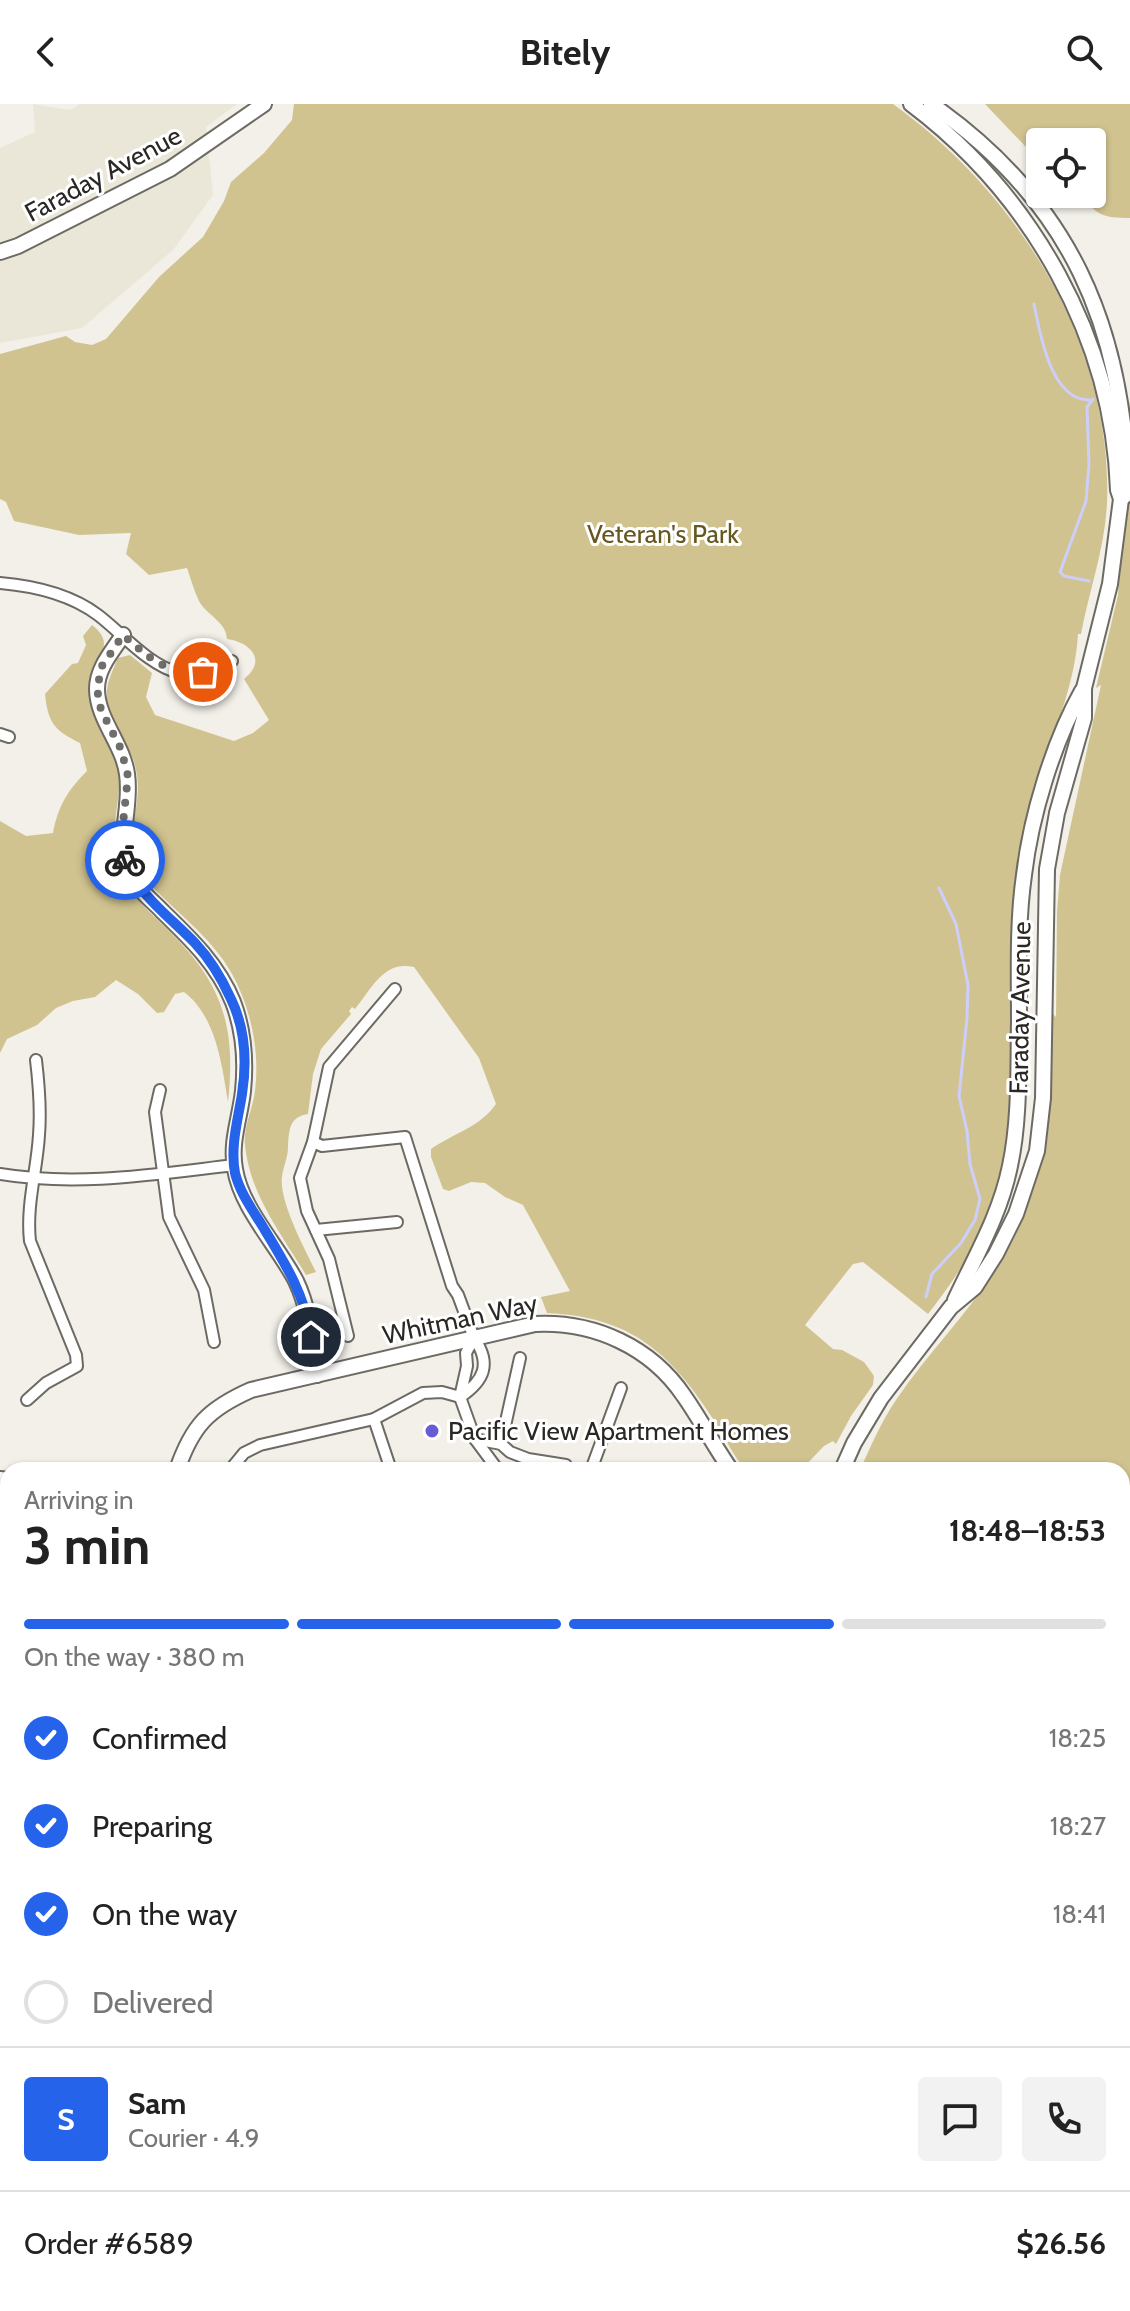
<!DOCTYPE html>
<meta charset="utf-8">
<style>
body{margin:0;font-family:Cabin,sans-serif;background:#f2f2f2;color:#222;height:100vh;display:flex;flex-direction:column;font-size:30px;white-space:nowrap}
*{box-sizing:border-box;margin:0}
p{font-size:26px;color:#767676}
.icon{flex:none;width:44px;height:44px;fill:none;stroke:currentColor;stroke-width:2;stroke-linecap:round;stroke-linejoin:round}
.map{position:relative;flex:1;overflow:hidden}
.drawer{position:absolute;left:0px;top:1358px;width:1130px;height:850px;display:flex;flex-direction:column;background:#fff;border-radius:24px 24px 0 0;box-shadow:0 2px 6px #0004}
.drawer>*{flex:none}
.fabs{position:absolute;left:1026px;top:24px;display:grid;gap:16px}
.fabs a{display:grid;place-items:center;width:80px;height:80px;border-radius:8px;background:#fff;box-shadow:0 2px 6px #0004;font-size:40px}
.pin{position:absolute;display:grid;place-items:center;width:68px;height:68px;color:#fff;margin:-34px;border:4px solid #fff;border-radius:50%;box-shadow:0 2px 8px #0007}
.courier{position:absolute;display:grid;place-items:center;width:80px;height:80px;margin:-40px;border:6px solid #2563eb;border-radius:50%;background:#fff;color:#222;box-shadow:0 2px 10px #0007}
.headline em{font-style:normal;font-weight:800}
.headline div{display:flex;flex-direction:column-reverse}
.headline{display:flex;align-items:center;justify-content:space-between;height:136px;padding:0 24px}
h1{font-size:52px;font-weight:800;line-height:60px}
.bar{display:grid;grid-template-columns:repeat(4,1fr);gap:12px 8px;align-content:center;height:96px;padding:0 24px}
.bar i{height:10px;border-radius:6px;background:#e0e0e0}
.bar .active{background:#2563eb}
.bar p{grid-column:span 4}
.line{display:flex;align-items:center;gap:20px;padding:0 24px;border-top:2px solid #e0e0e0}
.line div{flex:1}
.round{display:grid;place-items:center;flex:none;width:84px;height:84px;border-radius:8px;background:#f2f2f2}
ol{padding:0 24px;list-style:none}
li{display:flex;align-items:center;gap:24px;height:88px}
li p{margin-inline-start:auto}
li .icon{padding:8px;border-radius:50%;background:#2563eb;color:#fff;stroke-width:4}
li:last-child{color:#767676}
li i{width:44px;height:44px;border:4px solid #e0e0e0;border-radius:50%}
header{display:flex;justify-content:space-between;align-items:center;height:104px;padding:0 24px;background:#fff;font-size:36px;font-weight:800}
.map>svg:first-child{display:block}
</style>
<header><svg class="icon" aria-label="back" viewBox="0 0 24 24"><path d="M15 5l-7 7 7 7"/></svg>Bitely<svg class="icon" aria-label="search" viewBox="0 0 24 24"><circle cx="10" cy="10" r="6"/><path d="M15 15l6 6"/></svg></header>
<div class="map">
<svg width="1130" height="2207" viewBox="0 0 1130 2207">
<rect width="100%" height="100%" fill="#f2f0e9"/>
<polygon fill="#ebe7d8" points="33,0 70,6 80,0 237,0 206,23 213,91 173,146 82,224 0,239 0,44 35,28"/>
<g fill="#d1c390">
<path d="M 294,0 L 893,0 C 1018,90 1113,240 1107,399 C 1105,444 1089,487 1081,530 L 1078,530 C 1074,601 1033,668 1021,739 C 999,865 1035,1002 982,1123 C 969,1155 949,1183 928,1210 L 863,1158 L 853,1160 L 805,1221 L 833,1245 L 842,1246 L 864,1258 L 874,1272 L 873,1281 L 851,1312 L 836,1340 L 833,1337 L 824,1342 L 801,1366 L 746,1366 C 733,1352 726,1335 716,1319 C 671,1250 633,1213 547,1209 L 541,1193 L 570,1187 L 523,1101 L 505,1093 L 485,1079 L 471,1078 L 449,1087 L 443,1085 L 431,1053 L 431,1045 C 454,1029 480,1023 496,1000 L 479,954 L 414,863 C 384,856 372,884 355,905 L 352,903 L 349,907 L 351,910 L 321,945 L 313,970 L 308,1010 C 289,1013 289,1026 288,1043 C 288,1054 283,1063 282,1073 C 279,1098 305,1145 316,1168 L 306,1171 C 281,1129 250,1091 245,1041 C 243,1024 253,1004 255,987 C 260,948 251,904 232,870 C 212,833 173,806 146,776 C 117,729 145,709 136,666 C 132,641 110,620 107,596 C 105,581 112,568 118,554 L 130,551 L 152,569 L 146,593 L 155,611 L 234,637 L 253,629 L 269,616 L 244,575 C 268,556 250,538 227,535 C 226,517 207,512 199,497 C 194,487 191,475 187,464 L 149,471 L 126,450 L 131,429 L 79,431 L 14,417 L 6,398 L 0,395 L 0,250 L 66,232 L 75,238 L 92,241 L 106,235 L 159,173 L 203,133 L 224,97 L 231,78 L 264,49 L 292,16 Z"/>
<path d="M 985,0 L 1130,0 L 1130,114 C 1103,114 1096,111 1080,90 L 1092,90 L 1092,38 L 1040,38 L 1040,51 L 1025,42 Z"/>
<path d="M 1130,293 L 1130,2014 L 1122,1992 L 1124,1924 L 1122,1922 L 1122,1366 L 860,1366 C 871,1342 881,1318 896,1296 C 931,1244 978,1200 1008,1145 C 1049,1066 1050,995 1052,909 L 1056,913 L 1057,807 L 1060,771 L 1101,581 L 1096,584 L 1118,491 Z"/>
<path d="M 92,521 C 119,542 92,554 90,580 C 88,614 113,634 118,665 C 123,695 108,725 117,755 C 124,782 142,801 161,819 C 220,875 237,917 228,998 C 222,961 216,912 184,888 L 175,890 L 164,908 L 157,909 L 138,890 L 116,876 L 95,893 L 73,897 L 56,904 L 37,921 L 7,935 L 0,949 L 0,717 L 26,732 L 53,729 C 58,702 68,686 87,667 L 80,639 C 54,626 48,619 45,590 L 72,560 L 78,559 L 86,541 L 83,532 Z"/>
<polygon points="0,1385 8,1386 8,1785 0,1784"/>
<polygon points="0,1827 8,1828 8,2200 1122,2200 1122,2146 1130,2149 1130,2207 0,2207"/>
<polygon points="1122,2014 1130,2030 1130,2124 1122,2121"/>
</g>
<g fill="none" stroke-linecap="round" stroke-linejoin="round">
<g stroke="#cdcffa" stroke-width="3">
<path d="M 1034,200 C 1040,230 1051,297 1090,296"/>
<polyline points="1089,477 1064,472 1060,468 1086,397 1089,360 1087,303 1093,295"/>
<polyline points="926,1193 932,1170 961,1139 975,1116 980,1095 970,1060 967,1027 959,992 967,914 968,881 956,820 939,784"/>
<polyline points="869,2207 892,2207"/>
<polyline points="896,2207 909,2207"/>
</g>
<polyline stroke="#cdcffa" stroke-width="16" points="0,2000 8,2001"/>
<defs>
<g id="street">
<path d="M 0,479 C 35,482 70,490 98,511 C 123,530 148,561 179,569 C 196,573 216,563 232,557"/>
<polyline points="0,630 9,633"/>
<polyline points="395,885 329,963 313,1038 322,1042 405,1033 452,1182 458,1191 474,1234"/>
<polyline points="160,986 155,1008 169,1113 204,1186 214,1238"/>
<polyline points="313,1038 300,1074 307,1107 329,1155 348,1232"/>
<path d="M 0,1070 C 78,1083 156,1070 235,1061"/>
<polyline points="316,1126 397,1118"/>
<path d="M 460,1293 C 484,1277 492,1260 474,1234 L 466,1249 L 467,1262 L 460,1293 L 475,1335 L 498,1366"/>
<path d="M 27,1296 L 46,1279 L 77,1262 L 76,1251 L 30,1137 C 26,1101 37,1066 39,1031 C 41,1006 39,981 36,956"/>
<polyline points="374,1315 391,1366"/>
<polyline points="475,1335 501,1340 510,1348 528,1355 566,1361"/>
<polyline points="501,1340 520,1254"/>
<polyline points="230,1366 244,1349 260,1341 374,1315 423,1289 442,1288 460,1293"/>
<polyline points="591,1366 621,1284"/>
</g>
<g id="secondary">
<path d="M 931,0 C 1070,97 1124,222 1128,389 L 1121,395"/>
<polyline points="0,148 18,142 170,65 264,0"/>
<path d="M 123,531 C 112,548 97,564 97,585 C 97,615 123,640 127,670 C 133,711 110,743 138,782 C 144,791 155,799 163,808 C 191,835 218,861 233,898 C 244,927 246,957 243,987 C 240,1014 230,1038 235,1065 C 241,1104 278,1142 296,1177 C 310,1206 312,1239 317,1271"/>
<path d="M 955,1196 C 976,1151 1000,1111 1010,1062 C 1020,1015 1018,965 1019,917 C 1019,869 1017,820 1024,771 C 1031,712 1053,639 1082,587"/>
<path d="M 177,1366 C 192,1322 208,1305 251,1286 L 535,1220 C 594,1217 651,1243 684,1292 C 701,1316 714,1342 731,1366"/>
<path d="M 842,1366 L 854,1339 L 881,1294 L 951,1203 L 975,1183 L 996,1150 L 1016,1110 L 1037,1047 L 1043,994 L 1047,765 L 1057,709 L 1084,614 L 1084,584 L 1110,480 L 1121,395 L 1118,386 C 1113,234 1032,91 911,0"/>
<polyline points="0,1375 8,1376"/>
</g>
<g id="primary">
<polyline points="1122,1603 1130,1605"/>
<polyline points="1122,1622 1130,1624"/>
<polyline points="0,1799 8,1799"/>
<polyline points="0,1817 8,1818"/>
</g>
</defs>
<use href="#street" stroke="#6c6a63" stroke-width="14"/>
<use href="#secondary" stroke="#6c6a63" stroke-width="18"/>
<use href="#primary" stroke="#6c6a63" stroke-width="20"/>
<use href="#street" stroke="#fff" stroke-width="10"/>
<use href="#secondary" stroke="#fff" stroke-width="14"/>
<use href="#primary" stroke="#fff" stroke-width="16"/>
</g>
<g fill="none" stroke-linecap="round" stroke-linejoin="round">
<path stroke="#6f6e6a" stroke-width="8" stroke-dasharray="0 14.4" d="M 125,756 L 122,729 L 128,672 L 121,645 L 101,606 L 97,585 L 102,562 L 123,531 C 151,555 164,569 203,568"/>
<path stroke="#2563eb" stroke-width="10" d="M 125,756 C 138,791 169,812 195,839 C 210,855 222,875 231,895 C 245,924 247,958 242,990 C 238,1016 230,1042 235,1069 C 240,1089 252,1105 263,1123 C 285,1159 305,1191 311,1233"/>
</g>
<circle fill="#665cd5" stroke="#fff" stroke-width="3" cx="432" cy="1327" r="8"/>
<g text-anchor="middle" stroke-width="6" stroke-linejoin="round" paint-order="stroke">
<g font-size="26" fill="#292825" stroke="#fff">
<text transform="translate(103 70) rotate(-28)" y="9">Faraday Avenue</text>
<text transform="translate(1020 904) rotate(-89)" y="9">Faraday Avenue</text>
<text transform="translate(460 1215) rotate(-12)" y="9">Whitman Way</text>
</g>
<g font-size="26" fill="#65571e" stroke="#fff">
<text x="663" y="439">Veteran's Park</text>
</g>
<g font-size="26" fill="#292825" stroke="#fff" text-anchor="start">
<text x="448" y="1336">Pacific View Apartment Homes</text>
</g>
</g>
</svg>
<div class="fabs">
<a><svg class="icon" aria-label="locate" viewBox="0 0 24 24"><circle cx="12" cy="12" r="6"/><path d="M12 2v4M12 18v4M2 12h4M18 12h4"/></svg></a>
</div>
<div class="pin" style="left:203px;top:568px;background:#ea580c"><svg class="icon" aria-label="bag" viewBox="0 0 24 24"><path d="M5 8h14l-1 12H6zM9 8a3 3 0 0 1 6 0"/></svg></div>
<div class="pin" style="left:311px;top:1233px;background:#1f2937"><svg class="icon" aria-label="home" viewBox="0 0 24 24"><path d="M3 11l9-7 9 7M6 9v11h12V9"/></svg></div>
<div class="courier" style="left:125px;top:756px"><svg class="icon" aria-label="bike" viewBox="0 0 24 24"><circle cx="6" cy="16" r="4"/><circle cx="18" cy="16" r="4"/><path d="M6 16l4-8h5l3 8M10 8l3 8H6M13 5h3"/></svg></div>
<section class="drawer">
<div class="headline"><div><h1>3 min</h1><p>Arriving in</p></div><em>18:48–18:53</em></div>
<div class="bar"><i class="active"></i><i class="active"></i><i class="active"></i><i></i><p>On the way · 380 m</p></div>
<ol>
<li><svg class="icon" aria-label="check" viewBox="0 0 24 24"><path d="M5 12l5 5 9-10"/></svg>Confirmed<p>18:25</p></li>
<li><svg class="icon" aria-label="check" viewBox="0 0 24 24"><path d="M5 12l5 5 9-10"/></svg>Preparing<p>18:27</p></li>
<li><svg class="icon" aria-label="check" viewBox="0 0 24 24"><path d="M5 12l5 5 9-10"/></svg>On the way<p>18:41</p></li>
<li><i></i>Delivered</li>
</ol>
<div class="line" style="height:144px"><b class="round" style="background:#2563eb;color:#fff">S</b><div><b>Sam</b><p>Courier · 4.9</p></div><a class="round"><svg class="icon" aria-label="chat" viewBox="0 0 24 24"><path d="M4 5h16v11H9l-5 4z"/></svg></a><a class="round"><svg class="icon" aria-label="phone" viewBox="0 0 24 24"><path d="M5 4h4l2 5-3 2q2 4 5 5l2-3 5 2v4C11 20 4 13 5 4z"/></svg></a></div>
<div class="line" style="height:104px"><div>Order #6589</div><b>$26.56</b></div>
</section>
</div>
